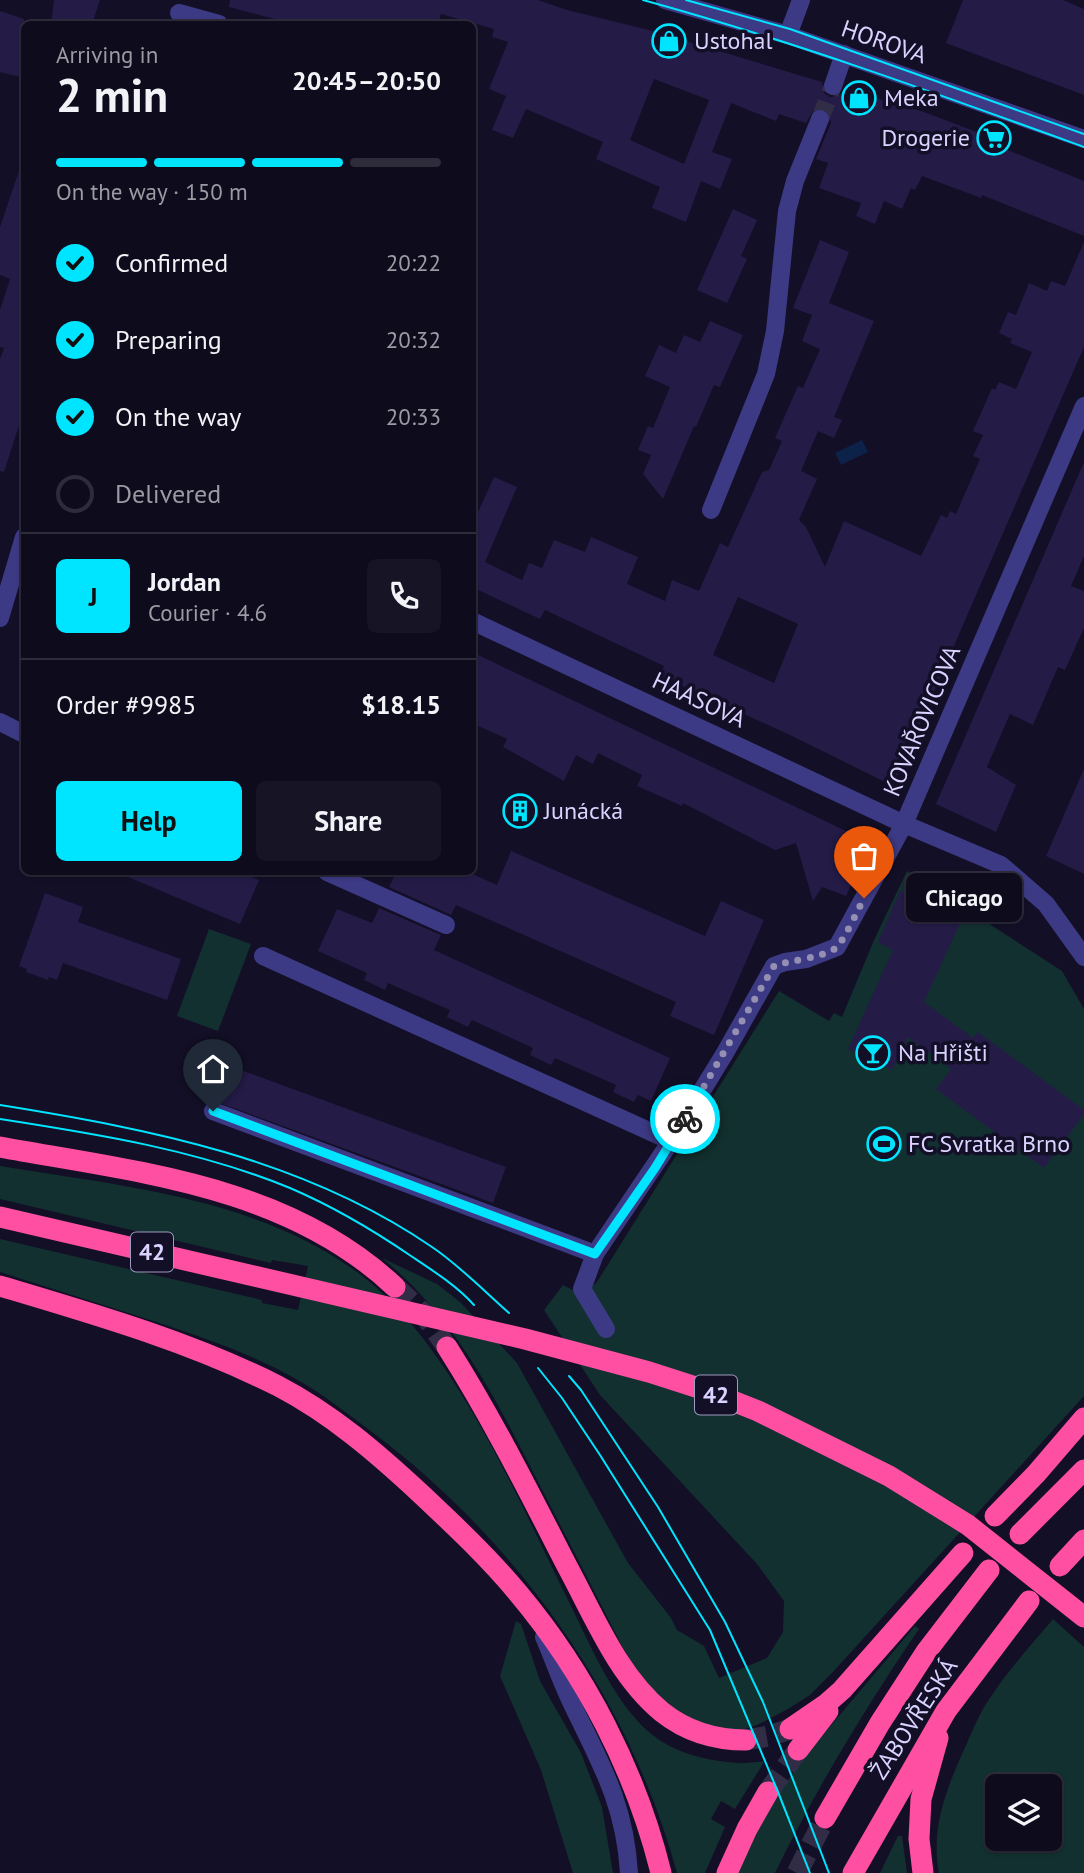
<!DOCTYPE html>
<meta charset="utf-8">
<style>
body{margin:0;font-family:"PT Sans",sans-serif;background:#171425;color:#f1f3f6;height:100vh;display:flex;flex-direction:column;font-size:26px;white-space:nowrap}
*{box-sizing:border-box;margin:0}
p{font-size:23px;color:#9b9ba3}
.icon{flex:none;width:38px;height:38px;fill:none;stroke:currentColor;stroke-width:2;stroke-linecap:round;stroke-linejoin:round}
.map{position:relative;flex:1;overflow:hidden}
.side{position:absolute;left:21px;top:21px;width:455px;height:854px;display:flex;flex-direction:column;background:#0e0b1c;border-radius:10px;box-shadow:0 2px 5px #0004,0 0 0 2px #2e2b3b}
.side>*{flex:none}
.buttons{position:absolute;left:985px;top:1774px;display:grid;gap:14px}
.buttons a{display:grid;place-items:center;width:77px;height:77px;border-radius:10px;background:#0e0b1c;box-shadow:0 2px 5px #0004,0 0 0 2px #2e2b3b;font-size:35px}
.pin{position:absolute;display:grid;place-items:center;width:60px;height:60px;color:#fff;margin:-72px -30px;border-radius:50% 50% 50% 0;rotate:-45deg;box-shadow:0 0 7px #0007}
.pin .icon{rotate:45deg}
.courier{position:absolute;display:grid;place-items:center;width:70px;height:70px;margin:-35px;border:5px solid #00e5ff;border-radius:50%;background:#fff;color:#222;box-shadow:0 2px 9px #0007}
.bubble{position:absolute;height:49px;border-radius:10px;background:#0e0b1c;box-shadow:0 2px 5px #0004,0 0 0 2px #2e2b3b;font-size:23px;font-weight:800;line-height:49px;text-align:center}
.overview em{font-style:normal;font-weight:800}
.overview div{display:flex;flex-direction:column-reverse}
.overview{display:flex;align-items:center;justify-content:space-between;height:119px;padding:0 35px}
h1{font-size:46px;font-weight:800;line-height:52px}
.bar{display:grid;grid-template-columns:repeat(4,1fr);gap:10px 7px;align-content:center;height:84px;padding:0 35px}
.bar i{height:9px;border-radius:5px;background:#2e2b3b}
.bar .on{background:#00e5ff}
.bar p{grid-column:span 4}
.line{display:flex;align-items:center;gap:18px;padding:0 35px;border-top:2px solid #2e2b3b}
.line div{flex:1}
.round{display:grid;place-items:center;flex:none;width:74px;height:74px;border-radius:10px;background:#171425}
ol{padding:0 35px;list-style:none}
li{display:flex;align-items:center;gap:21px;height:77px}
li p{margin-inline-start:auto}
li .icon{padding:7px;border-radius:50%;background:#00e5ff;color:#111;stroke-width:4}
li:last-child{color:#9b9ba3}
li i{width:38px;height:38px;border:4px solid #2e2b3b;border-radius:50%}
.action{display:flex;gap:14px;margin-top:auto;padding:14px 35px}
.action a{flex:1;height:80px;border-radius:10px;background:#00e5ff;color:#111;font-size:28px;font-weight:800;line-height:80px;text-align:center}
.action a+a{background:#171425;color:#f1f3f6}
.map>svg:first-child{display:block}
</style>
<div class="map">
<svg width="1084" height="1873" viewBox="0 0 1084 1873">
<rect width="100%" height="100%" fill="#130f26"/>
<g fill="#12302f" fill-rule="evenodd">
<path d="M 907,871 L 1062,971 L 1084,1009 L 1084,1396 L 832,1673 L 810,1695 L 788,1709 L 757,1725 L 742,1730 L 707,1727 L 684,1717 L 646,1684 L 623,1648 C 594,1591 565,1534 536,1478 C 494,1395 455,1318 382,1258 L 437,1284 L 460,1302 L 517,1363 L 628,1563 L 671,1618 L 677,1630 L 704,1646 L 719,1678 L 767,1658 L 783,1632 L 784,1601 L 757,1564 L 600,1395 L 544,1310 L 563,1285 L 582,1295 L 597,1282 L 779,991 L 829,1021 L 834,1013 L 842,1017 L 874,940 Z"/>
<polygon points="209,929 251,944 218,1031 177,1016"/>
<path d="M 0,1166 C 122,1186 259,1198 361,1275 C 455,1347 519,1502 572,1608 C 592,1649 617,1708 654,1736 C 677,1754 709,1761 738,1763 C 747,1764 756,1761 764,1762 L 735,1809 L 721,1801 L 711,1819 L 725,1827 L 705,1873 L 677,1873 C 629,1696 515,1538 368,1429 C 344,1411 320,1392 294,1378 C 246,1351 193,1334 141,1317 C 94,1302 47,1287 0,1272 L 0,1239 L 262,1300 L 262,1303 L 298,1310 L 308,1266 L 272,1260 L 271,1263 L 0,1199 Z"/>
<path d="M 1053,1619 L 1084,1647 L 1084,1873 L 939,1873 C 930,1826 948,1785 967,1743 C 974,1727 981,1710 992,1695 C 1010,1668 1032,1644 1053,1619 ZM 998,1787 L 1050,1787 L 1050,1839 L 998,1839 Z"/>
<polygon points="516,1621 521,1624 540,1681 581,1753 593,1784 602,1807 613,1873 573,1873 541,1770 500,1676"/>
<path d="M 915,1626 L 919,1629 C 866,1707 817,1787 775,1873 L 736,1873 L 769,1807 L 805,1756 Z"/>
<polygon points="898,1836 902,1836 907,1873 880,1873"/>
</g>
<polygon fill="#0c2248" points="862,440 868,452 841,465 835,453"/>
<g fill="#241b47" fill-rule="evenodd">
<polygon points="54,0 100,0 92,24 51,24"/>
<path d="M 230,0 L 538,0 L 567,10 L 649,30 L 822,82 L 824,93 L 830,97 L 840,95 L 844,89 L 924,112 L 995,139 L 993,144 L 1084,181 L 1084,236 L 982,195 L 981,198 L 922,176 L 915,190 L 911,188 L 902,209 L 884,201 L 875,224 L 856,216 L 861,203 L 819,188 L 828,163 L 816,159 L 831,123 L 828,112 L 824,108 L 814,110 L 806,123 L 779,114 L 776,121 L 731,103 L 712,152 L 732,159 L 720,189 L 701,181 L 686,222 L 652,208 L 660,187 L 596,159 L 603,142 L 526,109 L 513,138 L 492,130 L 506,96 L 489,89 L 508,42 L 492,37 L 494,29 L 441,14 L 438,24 L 281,24 L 282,21 L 229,7 ZM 654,79 L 709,100 L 684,164 L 630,140 Z"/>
<polygon points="963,0 1063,0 1084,9 1084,95 946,43"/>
<polygon points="0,11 24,19 24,78 0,72"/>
<polygon points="21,165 24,166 24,410 4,472 0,471 0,359 4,348 0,347 0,310 10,279 0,275 0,227"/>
<polygon points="733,209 757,220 741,256 747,259 727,303 697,290"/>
<path d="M 820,240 L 849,252 L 829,303 L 874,321 L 834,417 L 842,420 L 834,438 L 818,431 L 801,471 L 817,479 L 799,520 L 806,527 L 825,567 L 844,521 L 921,556 L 941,515 L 947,518 L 950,511 L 956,514 L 980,459 L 973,456 L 983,435 L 973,431 L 992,388 L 995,390 L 999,382 L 1016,389 L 1032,352 L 1010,343 L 1012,339 L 999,333 L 1008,312 L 1016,315 L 1029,283 L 1047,291 L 1051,281 L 1065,286 L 1084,242 L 1084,347 L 893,786 L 788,734 L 660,676 L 664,666 L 545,610 L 540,619 L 474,588 L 472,592 L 472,525 L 494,477 L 517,487 L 485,562 L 522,580 L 529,563 L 542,568 L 554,540 L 585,552 L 591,537 L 638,557 L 627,584 L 665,601 L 672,580 L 699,591 L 720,543 L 728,547 L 762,472 L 769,470 L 782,441 L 775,438 L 798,386 L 803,388 L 820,349 L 802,341 L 812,315 L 793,308 ZM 738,597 L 798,624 L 774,683 L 713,655 Z"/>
<polygon points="710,321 743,335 720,387 714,385 696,427 694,426 663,499 643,474 651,455 638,450 648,426 653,428 670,387 645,376 659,345 676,353 684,335 700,342"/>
<polygon points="1084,462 1084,556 1071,586 1084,591 1084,628 1065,670 1058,667 1033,725 1010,714 987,767 1016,785 996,832 936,804"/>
<polygon points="472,652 871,843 846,896 822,887 813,901 796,843 775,850 683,803 682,806 637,786 642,775 598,753 593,764 576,755 564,781 503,747 507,739 472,723"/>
<polygon points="1084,769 1084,874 1046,856"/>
<polygon points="511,851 705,936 721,901 764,920 714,1035 670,1016 676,1002 456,905 451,915 389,887 396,872 468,872 497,885"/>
<polygon points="116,872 239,872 259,880 240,924"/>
<polygon points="900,891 962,919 924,1002 973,1038 978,1032 1084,1110 1084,1114 1044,1168 936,1089 951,1069 908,1037 892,1070 848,1049 893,950 878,942"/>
<polygon points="45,893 83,907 78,922 181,959 167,1000 63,963 57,980 49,977 48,980 26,972 27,969 19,966"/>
<polygon points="379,908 441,935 434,950 670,1058 651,1101 638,1095 634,1102 613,1092 616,1085 555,1058 551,1065 530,1055 533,1048 472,1020 468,1027 447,1017 450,1010 388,983 385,990 364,980 367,973 318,951 337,909 372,923"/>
<polygon points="222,1063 506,1167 493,1203 209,1099"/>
</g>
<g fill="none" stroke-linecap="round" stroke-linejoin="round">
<polyline stroke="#312d47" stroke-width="18" stroke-dasharray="18 9" stroke-linecap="butt" points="820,119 833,86"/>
<g stroke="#312d47" stroke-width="21" stroke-dasharray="21 10" stroke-linecap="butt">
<polyline points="395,1287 423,1313 447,1347"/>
<polyline points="746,1740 769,1736 790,1729"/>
<polyline points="768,1792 798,1750"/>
<polyline points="797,1873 825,1818"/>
</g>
<g stroke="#3d3a85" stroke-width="18">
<polyline points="665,0 788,35 1084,139"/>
<polyline points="179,13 219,24"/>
<polyline points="788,35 801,0"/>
<polyline points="833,86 844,54"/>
<polyline points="711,510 766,374 775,331 787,211 795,181 820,119"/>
<polyline points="0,618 24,537"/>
<polyline points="472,621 904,824 1001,865 1046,904 1084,957"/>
<polyline points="0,722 24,734"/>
<polyline points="327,872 446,925"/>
<polyline points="263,956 671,1141"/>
<polyline points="213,1111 595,1254"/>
<polyline points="606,1329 582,1289 595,1254 671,1141 725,1053 774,966 785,962 806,959 837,947 904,824 1084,406"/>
<path d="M 544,1637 C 554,1660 562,1684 573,1706 C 602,1766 625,1805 629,1873"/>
</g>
<g stroke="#ff4fa3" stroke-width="21">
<path d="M 0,1147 C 138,1172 288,1186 395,1287"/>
<polyline points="0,1217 525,1339 649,1372 705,1390 758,1411 889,1476 968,1525 1084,1617"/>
<path d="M 0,1286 C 94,1314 191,1342 278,1386 C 332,1414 378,1454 421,1494 C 455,1526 489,1558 518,1593 C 585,1673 636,1771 661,1873"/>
<path d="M 447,1347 C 492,1418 529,1492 567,1566 C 594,1616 618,1676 662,1712 C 687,1732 715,1740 746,1740"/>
<polyline points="995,1516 1036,1474 1084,1418"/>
<polyline points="1020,1534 1084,1470"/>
<polyline points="1060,1566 1084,1540"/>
<polyline points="790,1729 825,1705 842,1690 963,1553"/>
<polyline points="798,1750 828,1711"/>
<polyline points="825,1818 880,1723 926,1652 989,1570"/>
<polyline points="727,1873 747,1829 768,1792"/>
<polyline points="853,1873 946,1711 1029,1601"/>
<polyline points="923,1873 919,1839 921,1799 938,1738"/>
</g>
<g stroke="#00e5ff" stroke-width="2">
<path d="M 643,0 C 793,41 938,94 1084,147"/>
<polyline points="686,0 790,29 1084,134"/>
<path d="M 0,1105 C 150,1129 304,1159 432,1247 C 459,1265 484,1291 509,1313"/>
<path d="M 0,1119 C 97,1134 198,1150 290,1188 C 332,1206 373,1230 411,1256 C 432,1270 457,1286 474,1305"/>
<polyline points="538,1368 562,1398 600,1455 710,1630 778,1792 810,1873"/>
<polyline points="569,1376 581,1390 658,1507 725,1622 763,1702 829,1873"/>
</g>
</g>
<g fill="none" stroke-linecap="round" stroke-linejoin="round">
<path stroke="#948fb3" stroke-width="7" stroke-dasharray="0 12.6" d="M 685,1119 L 774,966 C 790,960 824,958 837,947 C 844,940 859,908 864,898"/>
<polyline stroke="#00e5ff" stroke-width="9" points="213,1111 595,1254 655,1168 685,1119"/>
</g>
<defs>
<symbol id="shop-ring" viewBox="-11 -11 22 22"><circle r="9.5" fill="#130f26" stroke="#00e5ff" stroke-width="1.5"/><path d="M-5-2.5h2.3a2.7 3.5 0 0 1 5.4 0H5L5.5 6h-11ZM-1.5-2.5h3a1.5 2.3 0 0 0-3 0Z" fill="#00e5ff"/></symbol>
<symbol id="supermarket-ring" viewBox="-11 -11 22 22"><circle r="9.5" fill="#130f26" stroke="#00e5ff" stroke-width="1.5"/><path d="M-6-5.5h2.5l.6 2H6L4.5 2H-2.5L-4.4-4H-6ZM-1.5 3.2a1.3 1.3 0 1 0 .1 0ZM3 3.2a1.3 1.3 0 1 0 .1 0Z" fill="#00e5ff"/></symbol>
<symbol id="building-ring" viewBox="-11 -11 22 22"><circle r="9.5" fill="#130f26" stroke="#00e5ff" stroke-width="1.5"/><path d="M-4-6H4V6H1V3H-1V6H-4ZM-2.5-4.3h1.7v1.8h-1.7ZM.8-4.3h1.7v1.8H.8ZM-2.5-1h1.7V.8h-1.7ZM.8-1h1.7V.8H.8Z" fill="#00e5ff"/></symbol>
<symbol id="bar-ring" viewBox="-11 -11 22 22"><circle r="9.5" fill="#130f26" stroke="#00e5ff" stroke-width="1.5"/><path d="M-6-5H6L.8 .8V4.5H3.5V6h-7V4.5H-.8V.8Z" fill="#00e5ff"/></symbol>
<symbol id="stadium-ring" viewBox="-11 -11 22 22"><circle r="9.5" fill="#130f26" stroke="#00e5ff" stroke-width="1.5"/><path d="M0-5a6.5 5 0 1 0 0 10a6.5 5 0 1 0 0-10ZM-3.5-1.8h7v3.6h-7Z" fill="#00e5ff"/></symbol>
</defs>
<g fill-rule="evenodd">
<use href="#shop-ring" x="650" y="22" width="38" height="38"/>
<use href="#shop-ring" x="840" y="79" width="38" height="38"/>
<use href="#supermarket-ring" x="975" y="119" width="38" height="38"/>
<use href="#building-ring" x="501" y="792" width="38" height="38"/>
<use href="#bar-ring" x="854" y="1034" width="38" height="38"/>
<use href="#stadium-ring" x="865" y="1125" width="38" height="38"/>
</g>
<g text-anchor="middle" stroke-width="7" stroke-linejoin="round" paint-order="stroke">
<g fill="#130f26" stroke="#9e99be" stroke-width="2">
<rect x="131" y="1232.5" width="42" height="39" rx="5"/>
<rect x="695" y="1375.5" width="42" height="39" rx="5"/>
</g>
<g font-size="23" font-weight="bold" fill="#d9d4ff">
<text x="152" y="1260">42</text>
<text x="716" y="1403">42</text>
</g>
<g font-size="24" fill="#d9d4ff" stroke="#130f26" text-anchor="start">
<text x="694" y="49">Ustohal</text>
<text x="884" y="106">Meka</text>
<text x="970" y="146" text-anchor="end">Drogerie</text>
<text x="544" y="819">Junácká</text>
<text x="898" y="1061">Na Hřišti</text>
<text x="908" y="1152">FC Svratka Brno</text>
</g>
<g font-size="24" fill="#d9d4ff" stroke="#130f26">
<text transform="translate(884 42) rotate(19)" y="8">HOROVA</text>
<text transform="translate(699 700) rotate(25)" y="8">HAASOVA</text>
<text transform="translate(922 721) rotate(-67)" y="8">KOVAŘOVICOVA</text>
<text transform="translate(914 1719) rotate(-57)" y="8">ŽABOVŘESKÁ</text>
</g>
</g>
</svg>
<div class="buttons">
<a><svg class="icon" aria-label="layers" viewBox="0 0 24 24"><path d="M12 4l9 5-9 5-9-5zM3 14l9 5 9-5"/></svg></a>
</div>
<div class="pin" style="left:864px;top:898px;background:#ea580c"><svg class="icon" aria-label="bag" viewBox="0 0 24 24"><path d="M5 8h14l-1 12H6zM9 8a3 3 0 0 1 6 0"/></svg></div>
<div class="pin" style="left:213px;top:1111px;background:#1f2937"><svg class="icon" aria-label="home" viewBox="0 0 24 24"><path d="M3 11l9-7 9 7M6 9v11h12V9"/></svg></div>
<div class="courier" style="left:685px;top:1119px"><svg class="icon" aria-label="bike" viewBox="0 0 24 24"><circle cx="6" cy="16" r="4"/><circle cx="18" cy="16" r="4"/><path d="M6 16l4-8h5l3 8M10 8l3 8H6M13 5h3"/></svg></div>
<div class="bubble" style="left:906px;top:873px;width:116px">Chicago</div>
<section class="side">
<div class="overview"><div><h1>2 min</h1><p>Arriving in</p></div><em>20:45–20:50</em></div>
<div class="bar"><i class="on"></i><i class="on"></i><i class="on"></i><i></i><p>On the way · 150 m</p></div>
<ol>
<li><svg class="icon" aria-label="check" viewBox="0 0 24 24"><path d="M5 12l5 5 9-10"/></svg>Confirmed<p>20:22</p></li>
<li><svg class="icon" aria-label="check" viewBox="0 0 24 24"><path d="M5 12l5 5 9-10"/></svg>Preparing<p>20:32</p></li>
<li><svg class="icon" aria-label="check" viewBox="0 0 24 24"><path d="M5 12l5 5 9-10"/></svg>On the way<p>20:33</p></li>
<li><i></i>Delivered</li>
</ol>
<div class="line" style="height:126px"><b class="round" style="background:#00e5ff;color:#111">J</b><div><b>Jordan</b><p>Courier · 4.6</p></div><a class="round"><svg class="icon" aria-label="phone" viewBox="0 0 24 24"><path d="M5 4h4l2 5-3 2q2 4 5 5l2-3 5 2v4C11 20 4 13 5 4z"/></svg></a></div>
<div class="line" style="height:91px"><div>Order #9985</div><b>$18.15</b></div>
<div class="action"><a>Help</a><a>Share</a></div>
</section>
</div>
